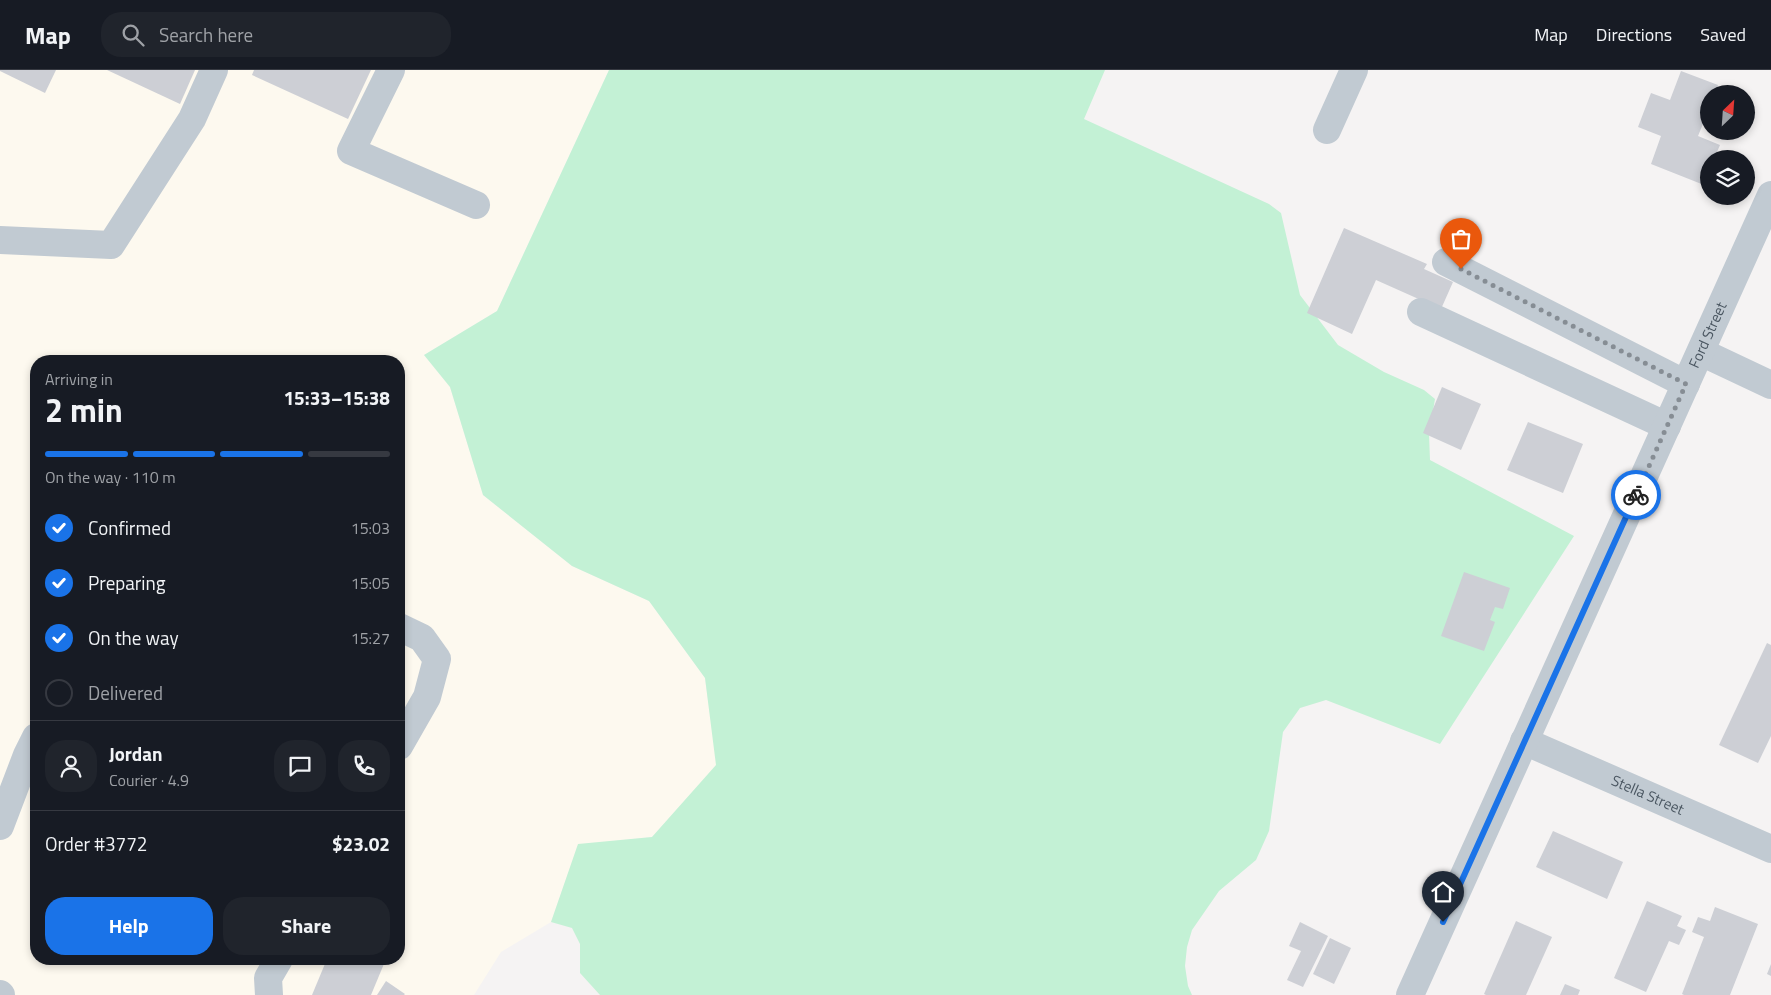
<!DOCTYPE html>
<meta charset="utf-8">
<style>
body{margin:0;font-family:"Titillium Web",sans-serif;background:#20242c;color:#f1f3f6;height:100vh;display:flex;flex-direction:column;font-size:19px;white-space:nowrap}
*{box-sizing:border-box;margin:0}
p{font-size:16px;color:#9ea1a6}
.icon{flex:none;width:28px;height:28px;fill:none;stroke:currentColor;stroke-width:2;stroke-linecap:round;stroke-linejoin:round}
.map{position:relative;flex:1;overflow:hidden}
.details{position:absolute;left:30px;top:285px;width:375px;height:610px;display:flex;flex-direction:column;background:#171b24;border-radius:20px;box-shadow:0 2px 8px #0003}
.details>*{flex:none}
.needle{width:32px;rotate:25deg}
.tools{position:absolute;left:1700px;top:15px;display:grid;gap:10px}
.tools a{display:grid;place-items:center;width:55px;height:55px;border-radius:50%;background:#171b24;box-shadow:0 2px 8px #0003;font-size:25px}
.pin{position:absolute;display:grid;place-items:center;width:42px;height:42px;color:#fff;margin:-51px -21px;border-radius:50% 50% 50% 0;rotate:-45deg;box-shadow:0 0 5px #0007}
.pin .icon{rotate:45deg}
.courier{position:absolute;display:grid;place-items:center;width:50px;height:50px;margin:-25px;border:4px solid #1a73e8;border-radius:50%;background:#fff;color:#222;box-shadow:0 1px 6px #0007}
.summary em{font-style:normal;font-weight:700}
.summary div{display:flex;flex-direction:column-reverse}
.summary{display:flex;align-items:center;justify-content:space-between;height:85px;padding:0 15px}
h1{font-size:32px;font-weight:700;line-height:38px}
.bar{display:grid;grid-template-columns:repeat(4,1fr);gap:8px 5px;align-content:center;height:60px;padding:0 15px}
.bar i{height:6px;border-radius:4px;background:#363941}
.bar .selected{background:#1a73e8}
.bar p{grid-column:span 4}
.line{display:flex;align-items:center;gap:12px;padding:0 15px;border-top:1px solid #363941}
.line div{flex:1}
.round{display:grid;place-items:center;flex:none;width:52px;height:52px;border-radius:20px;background:#20242c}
ol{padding:0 15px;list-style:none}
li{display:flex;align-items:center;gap:15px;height:55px}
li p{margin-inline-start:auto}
li .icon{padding:5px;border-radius:50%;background:#1a73e8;color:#fff;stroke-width:4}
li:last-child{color:#9ea1a6}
li i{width:28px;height:28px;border:2px solid #363941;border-radius:50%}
.primary-button{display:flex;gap:10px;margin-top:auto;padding:10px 15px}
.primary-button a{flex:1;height:58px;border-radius:20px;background:#1a73e8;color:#fff;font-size:20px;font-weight:700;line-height:58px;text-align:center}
.primary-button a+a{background:#20242c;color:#f1f3f6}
header{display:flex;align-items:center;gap:30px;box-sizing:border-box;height:70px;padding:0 25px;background:#171b24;border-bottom:1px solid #363941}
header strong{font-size:24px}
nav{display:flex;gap:28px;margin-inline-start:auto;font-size:18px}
.search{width:350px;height:45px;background:#20242c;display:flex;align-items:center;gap:12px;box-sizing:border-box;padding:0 18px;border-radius:20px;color:#9ea1a6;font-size:19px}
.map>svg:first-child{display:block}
</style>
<header>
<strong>Map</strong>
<div class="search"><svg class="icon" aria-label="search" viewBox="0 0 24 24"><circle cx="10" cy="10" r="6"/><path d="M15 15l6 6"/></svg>Search here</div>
<nav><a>Map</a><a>Directions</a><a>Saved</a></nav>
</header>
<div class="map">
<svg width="1771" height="925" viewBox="0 0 1771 925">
<rect width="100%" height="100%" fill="#f5f3f3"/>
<path fill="#fdf9ef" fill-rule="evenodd" d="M 0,0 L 609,0 L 497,241 L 424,285 L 450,317 L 483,425 L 572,496 L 649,531 L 705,608 L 717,695 L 652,767 L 578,775 L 551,852 L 501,882 L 474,925 L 0,925 ZM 36,291 L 399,291 L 399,889 L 36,889 Z"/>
<polygon fill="#c3f1d5" points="609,0 1105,0 1084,49 1269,134 1281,143 1300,225 1338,275 1384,302 1424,320 1435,329 1429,364 1430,390 1574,466 1440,674 1326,630 1300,638 1283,662 1269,761 1256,790 1219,821 1192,860 1187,877 1185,896 1188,916 1192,925 600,925 580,903 580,874 572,858 551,852 578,774 652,767 716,695 705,608 649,531 572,496 483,425 450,317 424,285 497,241"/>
<g fill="#cdcfd5">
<polygon points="0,0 56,0 45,23 0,1"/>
<polygon points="107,0 195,0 180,34"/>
<polygon points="254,0 371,0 348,49 252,5"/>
<polygon points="1681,1 1718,15 1715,24 1709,24 1709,39 1698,66 1720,75 1714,89 1709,89 1709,103 1704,115 1651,94 1661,66 1638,57 1651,23 1670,30"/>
<polygon points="1344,158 1427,194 1424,199 1453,212 1441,239 1376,210 1352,264 1307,243"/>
<polygon points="1442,317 1481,334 1461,380 1423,363"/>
<polygon points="1528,352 1583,374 1563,423 1507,400"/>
<polygon points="1464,502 1510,518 1503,539 1495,537 1490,550 1495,552 1484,581 1441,566"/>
<polygon points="1767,573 1771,575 1771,666 1758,693 1719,675"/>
<polygon points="1553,761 1623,792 1607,829 1536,797"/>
<polygon points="1647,831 1682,846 1677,856 1686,860 1679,875 1669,871 1646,922 1614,908"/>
<polygon points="1715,837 1758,854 1730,925 1684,925 1682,924 1704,867 1692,862 1698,847 1710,851"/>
<polygon points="1516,851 1552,867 1526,925 1486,925 1484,924"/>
<polygon points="1300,852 1328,866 1303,917 1287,910 1301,881 1289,876"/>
<polygon points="1330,868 1351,878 1334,914 1313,904"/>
<polygon points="327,889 386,889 371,925 312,925"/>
<polygon points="1771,894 1771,906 1767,904"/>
<polygon points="386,911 405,924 404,925 377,925"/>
<polygon points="1565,914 1580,920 1578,925 1560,925"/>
</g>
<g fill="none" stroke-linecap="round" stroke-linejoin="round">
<g stroke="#c1cad2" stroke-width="28">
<polyline points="391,0 351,81 476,135"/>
<polyline points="1327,60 1354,0"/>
<polyline points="0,170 111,175 192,49 214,0"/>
<polyline points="1446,192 1686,314"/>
<polyline points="1421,242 1667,356"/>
<polyline points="1701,282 1771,315"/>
<polyline points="399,557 422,568 437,589 427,627 399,676"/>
<path id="s1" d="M 1524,671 L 1771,779"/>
<polyline points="0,756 27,685 36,667"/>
<polyline points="0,924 1,925"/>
<polyline points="269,925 268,908 279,889"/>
<path id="s2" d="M 1410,925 L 1771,125"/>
</g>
</g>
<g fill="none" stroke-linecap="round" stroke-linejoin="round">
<polyline stroke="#868d94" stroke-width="5" stroke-dasharray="0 9" points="1461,199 1686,314 1636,425"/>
<polyline stroke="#1a73e8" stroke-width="6" points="1443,852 1636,425"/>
</g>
<g text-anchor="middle" stroke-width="4.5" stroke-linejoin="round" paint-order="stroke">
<g font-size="15" fill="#4a5661" stroke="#fff">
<text dy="5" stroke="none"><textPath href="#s2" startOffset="724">Ford Street</textPath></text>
<text dy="5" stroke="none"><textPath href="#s1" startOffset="135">Stella Street</textPath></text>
</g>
</g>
</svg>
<div class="tools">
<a><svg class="needle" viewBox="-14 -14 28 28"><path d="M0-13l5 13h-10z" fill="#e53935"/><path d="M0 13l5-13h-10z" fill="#9ea1a6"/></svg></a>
<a><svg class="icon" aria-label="layers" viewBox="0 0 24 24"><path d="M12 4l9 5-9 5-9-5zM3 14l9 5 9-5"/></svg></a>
</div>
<div class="pin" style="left:1461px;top:199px;background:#ea580c"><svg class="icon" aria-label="bag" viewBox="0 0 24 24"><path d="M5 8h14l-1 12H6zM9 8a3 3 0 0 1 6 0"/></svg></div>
<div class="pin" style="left:1443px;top:852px;background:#1f2937"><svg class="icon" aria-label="home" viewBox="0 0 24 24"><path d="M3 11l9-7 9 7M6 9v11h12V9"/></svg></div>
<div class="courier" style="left:1636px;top:425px"><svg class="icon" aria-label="bike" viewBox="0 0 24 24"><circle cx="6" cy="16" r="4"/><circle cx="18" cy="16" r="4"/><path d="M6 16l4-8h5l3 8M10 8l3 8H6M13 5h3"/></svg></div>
<section class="details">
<div class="summary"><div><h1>2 min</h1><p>Arriving in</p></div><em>15:33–15:38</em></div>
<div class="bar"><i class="selected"></i><i class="selected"></i><i class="selected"></i><i></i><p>On the way · 110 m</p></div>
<ol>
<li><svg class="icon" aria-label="check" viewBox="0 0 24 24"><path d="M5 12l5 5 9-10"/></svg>Confirmed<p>15:03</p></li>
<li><svg class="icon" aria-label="check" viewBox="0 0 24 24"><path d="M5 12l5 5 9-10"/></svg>Preparing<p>15:05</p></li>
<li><svg class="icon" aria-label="check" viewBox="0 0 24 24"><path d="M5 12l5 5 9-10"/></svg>On the way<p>15:27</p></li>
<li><i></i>Delivered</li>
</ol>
<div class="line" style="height:90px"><a class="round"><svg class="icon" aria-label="person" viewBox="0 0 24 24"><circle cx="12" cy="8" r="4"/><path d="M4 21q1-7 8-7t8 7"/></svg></a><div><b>Jordan</b><p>Courier · 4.9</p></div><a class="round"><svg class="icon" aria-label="chat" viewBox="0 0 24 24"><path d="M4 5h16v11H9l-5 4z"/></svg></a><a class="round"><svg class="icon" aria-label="phone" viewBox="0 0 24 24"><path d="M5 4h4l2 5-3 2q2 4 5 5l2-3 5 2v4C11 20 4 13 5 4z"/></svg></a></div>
<div class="line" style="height:65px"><div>Order #3772</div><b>$23.02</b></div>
<div class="primary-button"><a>Help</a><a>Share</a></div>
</section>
</div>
